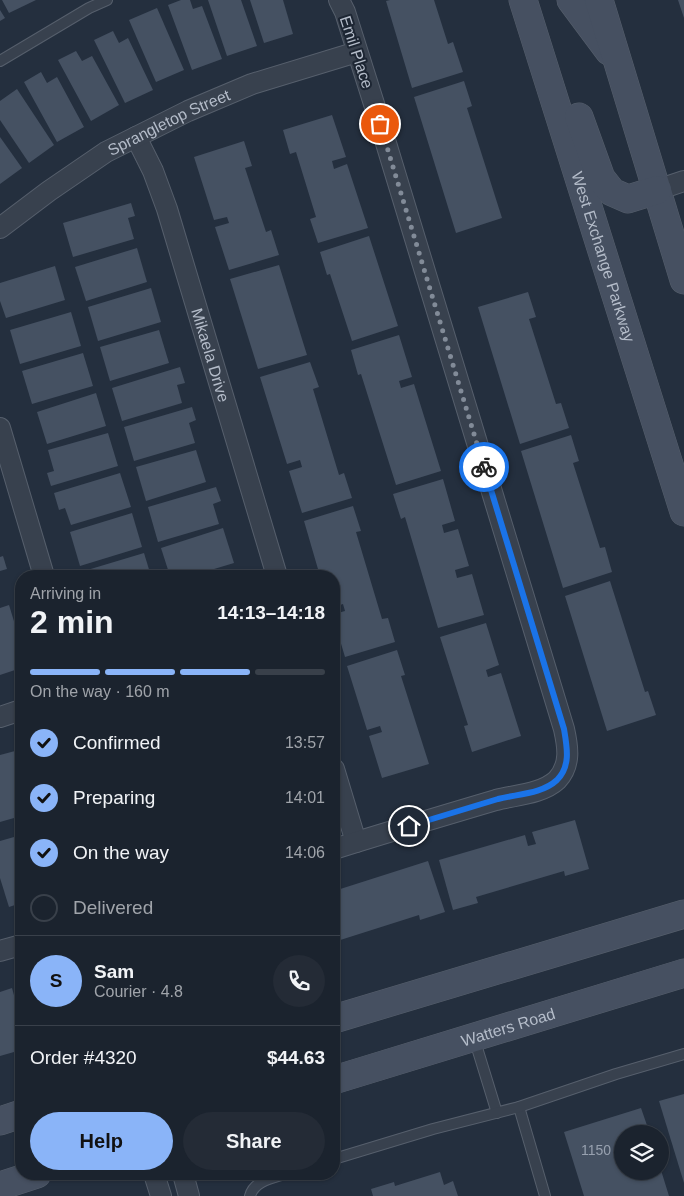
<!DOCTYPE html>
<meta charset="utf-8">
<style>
body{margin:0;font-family:Helvetica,sans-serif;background:#242b36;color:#f1f3f6;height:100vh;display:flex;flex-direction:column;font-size:19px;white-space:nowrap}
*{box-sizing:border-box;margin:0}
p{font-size:16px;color:#a0a4aa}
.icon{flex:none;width:28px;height:28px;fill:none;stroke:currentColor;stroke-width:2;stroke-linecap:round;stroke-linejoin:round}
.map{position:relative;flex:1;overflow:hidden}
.sheet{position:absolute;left:15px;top:570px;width:325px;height:610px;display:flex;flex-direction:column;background:#1b232e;border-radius:20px;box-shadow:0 1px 4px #0004,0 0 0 1px #39404a}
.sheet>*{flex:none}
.tools{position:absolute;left:614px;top:1125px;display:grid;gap:10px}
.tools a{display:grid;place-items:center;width:55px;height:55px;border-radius:50%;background:#1b232e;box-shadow:0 1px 4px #0004,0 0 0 1px #39404a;font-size:25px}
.pin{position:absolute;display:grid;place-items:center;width:42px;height:42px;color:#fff;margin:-21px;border:2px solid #fff;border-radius:50%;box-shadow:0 1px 5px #0007}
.courier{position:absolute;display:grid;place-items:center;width:50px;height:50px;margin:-25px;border:4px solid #1a73e8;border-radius:50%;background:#fff;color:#222;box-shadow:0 1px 6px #0007}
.summary em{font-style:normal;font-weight:800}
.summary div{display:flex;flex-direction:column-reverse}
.summary{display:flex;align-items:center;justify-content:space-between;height:85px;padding:0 15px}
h1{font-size:32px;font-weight:800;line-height:38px}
.bar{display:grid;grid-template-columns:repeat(4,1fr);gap:8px 5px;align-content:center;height:60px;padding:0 15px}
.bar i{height:6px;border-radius:4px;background:#39404a}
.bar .selected{background:#8ab4f8}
.bar p{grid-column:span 4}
.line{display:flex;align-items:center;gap:12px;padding:0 15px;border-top:1px solid #39404a}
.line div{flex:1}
.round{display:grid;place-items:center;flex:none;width:52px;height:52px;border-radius:26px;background:#242b36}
ol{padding:0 15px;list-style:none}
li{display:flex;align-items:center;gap:15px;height:55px}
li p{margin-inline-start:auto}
li .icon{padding:5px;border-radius:50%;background:#8ab4f8;color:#111;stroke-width:4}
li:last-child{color:#a0a4aa}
li i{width:28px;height:28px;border:2px solid #39404a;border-radius:50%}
.primary-button{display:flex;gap:10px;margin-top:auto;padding:10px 15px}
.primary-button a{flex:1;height:58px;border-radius:30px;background:#8ab4f8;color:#111;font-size:20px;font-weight:800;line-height:58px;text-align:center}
.primary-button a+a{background:#242b36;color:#f1f3f6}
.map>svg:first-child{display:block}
</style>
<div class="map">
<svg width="684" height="1196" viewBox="0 0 684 1196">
<rect width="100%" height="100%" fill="#242f3e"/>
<g fill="#455162">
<polygon points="2,0 36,0 9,13"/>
<polygon points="181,0 190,0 193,9 202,6 222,59 192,70 168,5"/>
<polygon points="208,0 241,0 257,46 227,56"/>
<polygon points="250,0 283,0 293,34 264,43"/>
<polygon points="390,0 434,0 448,44 453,42 463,72 412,88 386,1"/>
<polygon points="678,0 684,0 684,18"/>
<polygon points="157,8 184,70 156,82 129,20"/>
<polygon points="0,10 5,18 0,21"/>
<polygon points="113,31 119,43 128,38 153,90 125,103 94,40"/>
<polygon points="76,51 82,61 92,56 119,105 91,121 58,60"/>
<polygon points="41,72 47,83 57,77 84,127 57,142 24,82"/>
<polygon points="464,81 472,106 467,108 502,218 456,233 414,97"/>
<polygon points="17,89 54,145 29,163 0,120 0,101"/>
<polygon points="332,115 346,157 332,161 334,169 347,164 368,228 318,243 310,219 316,217 296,152 290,154 283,130"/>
<polygon points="0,137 22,168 0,184"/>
<polygon points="244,141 252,166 245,168 266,232 271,230 279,255 229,270 215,227 229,223 227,217 214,220 194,157"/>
<polygon points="131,203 135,216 128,218 134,239 73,257 63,223"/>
<polygon points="369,236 398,326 352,341 330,274 327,275 320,252"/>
<polygon points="137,248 147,282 86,301 75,267"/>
<polygon points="279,265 307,355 258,369 230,279"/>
<polygon points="55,266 65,300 6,318 0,301 0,283"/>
<polygon points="151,288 161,322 98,341 88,307"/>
<polygon points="528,292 536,317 529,319 556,404 561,403 569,428 520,444 478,307"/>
<polygon points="71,312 81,346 20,364 10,330"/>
<polygon points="159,330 169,363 110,381 100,347"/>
<polygon points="399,335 412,377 399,381 401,388 414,384 441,471 396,485 361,374 358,375 351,350"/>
<polygon points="83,353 93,386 32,404 22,371"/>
<polygon points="310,362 319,387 313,389 339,475 344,473 352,498 302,513 289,471 302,467 300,460 287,464 260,377"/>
<polygon points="180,367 185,383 177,385 182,403 122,421 112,388"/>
<polygon points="96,393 106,426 47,444 37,412"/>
<polygon points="192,407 196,420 189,423 195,443 134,461 124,427"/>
<polygon points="108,433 118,466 51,486 47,473 54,471 48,450"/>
<polygon points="571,435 579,461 573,463 600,548 605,547 612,572 563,588 521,451"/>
<polygon points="196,450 206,482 146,501 136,467"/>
<polygon points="120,473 131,507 71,525 65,508 59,510 54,493"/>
<polygon points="443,479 455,521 442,525 444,533 458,529 469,566 455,570 457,578 472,574 484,615 438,628 405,517 401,519 393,494"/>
<polygon points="216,487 221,501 213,504 219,524 158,542 148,507"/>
<polygon points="353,506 361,531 356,532 382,619 388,618 395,642 345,657 334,620 334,614 345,611 343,604 334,607 334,576 320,576 304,521"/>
<polygon points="132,513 142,547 80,566 70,532"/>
<polygon points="223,528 234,563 191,576 170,576 161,548"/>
<polygon points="144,553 151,576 85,576 84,571"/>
<polygon points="3,556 7,569 0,571 0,557"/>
<polygon points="232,571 233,576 215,576"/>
<polygon points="610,581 645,692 648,691 656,715 607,731 565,596"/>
<polygon points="9,605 21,644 21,668 0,675 0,608"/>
<polygon points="486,623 499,665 486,670 488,677 501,673 521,736 472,752 464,726 468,725 440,637"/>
<polygon points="397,650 405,675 401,676 429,764 382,778 369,736 382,732 380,726 367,730 347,666"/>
<polygon points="15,751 21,771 21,816 0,822 0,755"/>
<polygon points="575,820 589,869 565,876 564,871 476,897 478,903 453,910 439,860 525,835 528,846 536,844 532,832"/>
<polygon points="21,835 21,903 9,907 0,878 0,841"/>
<polygon points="428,861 445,912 420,920 419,915 334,942 334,891"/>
<polygon points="21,982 21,998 16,984"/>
<polygon points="12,988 21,1021 21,1050 0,1056 0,992"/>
<polygon points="684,1094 684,1183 659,1101"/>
<polygon points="641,1108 650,1134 622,1134 622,1171 660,1171 660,1167 669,1196 584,1196 564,1132"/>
<polygon points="440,1172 444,1185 453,1181 458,1196 373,1196 371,1189 394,1182 395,1186"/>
</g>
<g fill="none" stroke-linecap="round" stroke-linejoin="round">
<defs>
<g id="lane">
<polyline points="0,61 89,8 107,0"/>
<polyline points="474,1038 497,1113"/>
<polyline points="519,1107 545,1196"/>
<polyline points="334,1159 433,1129 519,1107 616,1074 684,1054"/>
<path d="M 250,1196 C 254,1181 272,1178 285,1174"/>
</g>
<g id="street">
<path id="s1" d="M 136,137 L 153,171 L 167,209 L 277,576"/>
<polyline points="657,190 684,181"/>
<path id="s2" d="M 0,228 L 49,191 L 106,152 L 188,111 L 252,84 L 357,52"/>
<polyline points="0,428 44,576"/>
<polyline points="0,717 21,710"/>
<polyline points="334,769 356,842"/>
<path d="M 334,849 C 388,832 442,816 496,800 C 515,795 542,794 557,780 C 571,765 568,747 564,729 L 375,107 L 345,12 L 339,0"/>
<polyline points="0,951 21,945"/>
<polyline points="154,1174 161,1196"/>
<polyline points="183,1174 189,1196"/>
</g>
<g id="secondary">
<path id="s3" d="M 523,0 L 684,512"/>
<polyline points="571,0 609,51"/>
<polyline points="599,0 684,280"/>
<polyline points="579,117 601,178 612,192 628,199 657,190"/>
<polyline points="334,1019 684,914"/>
<path id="s4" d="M 334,1080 L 684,973"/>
<polyline points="0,1121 21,1114"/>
<polyline points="0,1186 37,1174"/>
</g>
</defs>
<use href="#lane" stroke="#565f6c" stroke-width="12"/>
<use href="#street" stroke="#565f6c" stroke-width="22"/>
<use href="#secondary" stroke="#565f6c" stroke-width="29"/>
<use href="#lane" stroke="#38414e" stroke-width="10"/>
<use href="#street" stroke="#38414e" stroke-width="20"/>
<use href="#secondary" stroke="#465061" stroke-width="28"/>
</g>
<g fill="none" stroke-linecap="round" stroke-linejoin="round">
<polyline stroke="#828b98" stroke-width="5" stroke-dasharray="0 9" points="380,124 484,467"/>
<path stroke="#1a73e8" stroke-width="6" d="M 409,826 C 439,817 468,808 498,799 C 517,794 542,794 557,780 C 571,766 567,747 564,729 L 484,467"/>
</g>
<g text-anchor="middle" stroke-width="4" stroke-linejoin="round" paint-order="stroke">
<g font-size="14" fill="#98a1af">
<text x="596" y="1155">1150</text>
</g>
<g font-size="16" fill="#b4bcc9" stroke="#1d2633">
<text transform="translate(357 52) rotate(72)" y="6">Emil Place</text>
<text dy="6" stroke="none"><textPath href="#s2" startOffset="200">Sprangletop Street</textPath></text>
<text dy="6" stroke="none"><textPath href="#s3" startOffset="269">West Exchange Parkway</textPath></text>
<text dy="6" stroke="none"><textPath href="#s1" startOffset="231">Mikaela Drive</textPath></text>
<text dy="6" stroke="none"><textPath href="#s4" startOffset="182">Watters Road</textPath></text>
</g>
</g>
</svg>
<div class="tools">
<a><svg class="icon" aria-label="layers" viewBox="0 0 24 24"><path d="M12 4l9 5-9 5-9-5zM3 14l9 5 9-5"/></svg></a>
</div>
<div class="pin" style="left:380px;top:124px;background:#ea580c"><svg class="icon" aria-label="bag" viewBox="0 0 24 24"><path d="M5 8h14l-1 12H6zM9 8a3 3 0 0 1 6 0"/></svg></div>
<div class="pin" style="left:409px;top:826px;background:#1f2937"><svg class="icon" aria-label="home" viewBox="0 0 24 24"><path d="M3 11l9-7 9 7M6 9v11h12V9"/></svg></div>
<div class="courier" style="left:484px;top:467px"><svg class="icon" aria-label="bike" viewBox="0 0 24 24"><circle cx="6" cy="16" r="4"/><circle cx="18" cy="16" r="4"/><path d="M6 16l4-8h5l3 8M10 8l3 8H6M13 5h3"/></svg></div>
<section class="sheet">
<div class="summary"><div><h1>2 min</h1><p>Arriving in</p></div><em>14:13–14:18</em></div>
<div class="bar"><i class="selected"></i><i class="selected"></i><i class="selected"></i><i></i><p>On the way · 160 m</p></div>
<ol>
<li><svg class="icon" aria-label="check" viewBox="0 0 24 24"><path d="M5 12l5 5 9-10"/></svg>Confirmed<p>13:57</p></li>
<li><svg class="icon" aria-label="check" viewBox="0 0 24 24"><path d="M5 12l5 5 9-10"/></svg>Preparing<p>14:01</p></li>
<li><svg class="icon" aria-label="check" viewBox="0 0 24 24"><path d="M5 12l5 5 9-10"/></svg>On the way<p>14:06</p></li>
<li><i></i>Delivered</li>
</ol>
<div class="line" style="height:90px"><b class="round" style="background:#8ab4f8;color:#111">S</b><div><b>Sam</b><p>Courier · 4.8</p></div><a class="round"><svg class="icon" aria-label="phone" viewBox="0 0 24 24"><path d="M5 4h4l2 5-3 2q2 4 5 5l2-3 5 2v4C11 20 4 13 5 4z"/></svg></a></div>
<div class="line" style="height:65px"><div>Order #4320</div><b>$44.63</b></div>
<div class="primary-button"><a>Help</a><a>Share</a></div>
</section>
</div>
